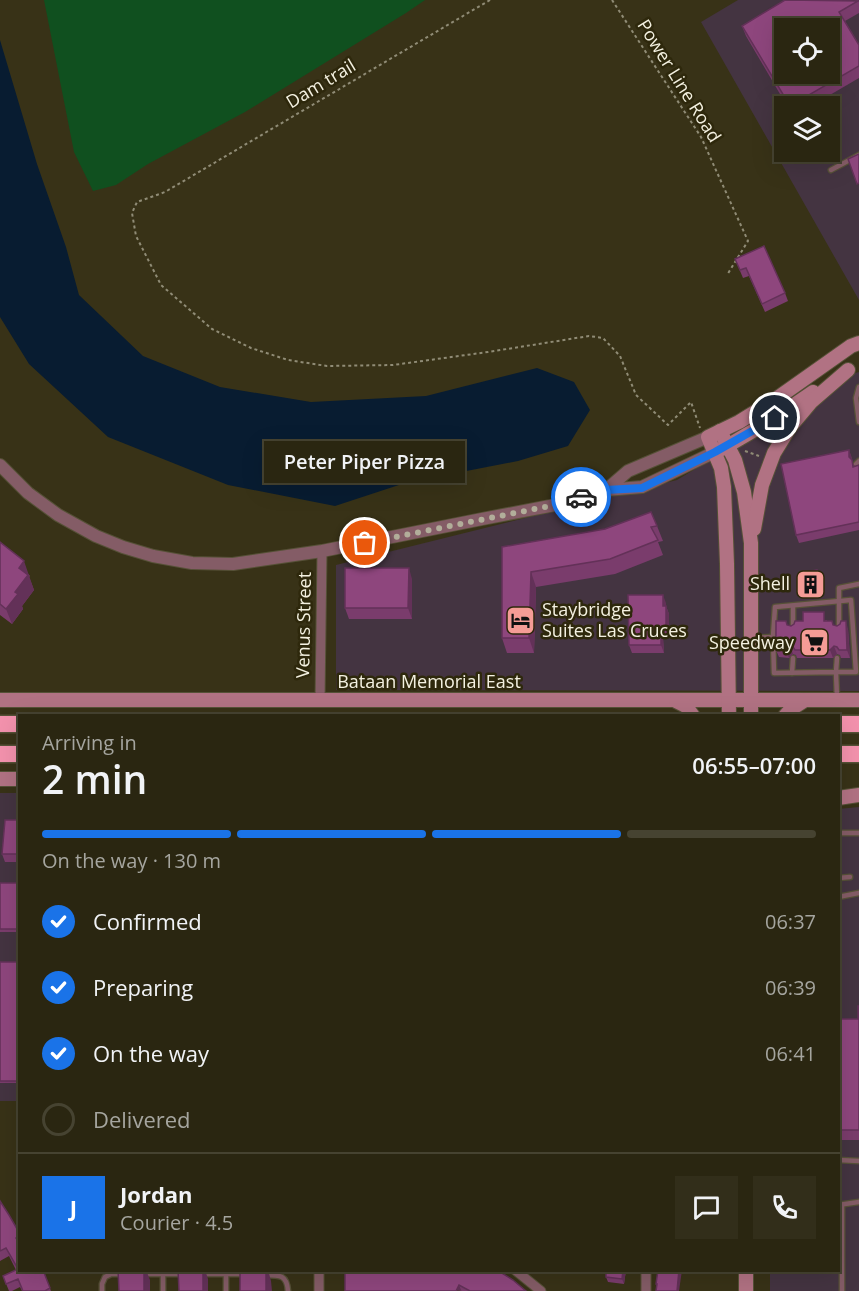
<!DOCTYPE html>
<meta charset="utf-8">
<style>
body{margin:0;font-family:"Open Sans",sans-serif;background:#322e1a;color:#f1f3f6;height:100vh;display:flex;flex-direction:column;font-size:22px;white-space:nowrap}
*{box-sizing:border-box;margin:0}
p{font-size:20px;color:#a5a59f}
.icon{flex:none;width:33px;height:33px;fill:none;stroke:currentColor;stroke-width:2;stroke-linecap:round;stroke-linejoin:round}
.map{position:relative;flex:1;overflow:hidden}
.sheet{position:absolute;left:18px;top:714px;width:822px;height:558px;display:flex;flex-direction:column;background:#2a2611;border-radius:0px;box-shadow:0 6px 24px #0002,0 0 0 2px #464331}
.sheet>*{flex:none}
.buttons{position:absolute;left:774px;top:18px;display:grid;gap:12px}
.buttons a{display:grid;place-items:center;width:66px;height:66px;border-radius:0px;background:#2a2611;box-shadow:0 6px 24px #0002,0 0 0 2px #464331;font-size:30px}
.pin{position:absolute;display:grid;place-items:center;width:51px;height:51px;color:#fff;margin:-26px;border:3px solid #fff;border-radius:50%;box-shadow:0 2px 6px #0007}
.courier{position:absolute;display:grid;place-items:center;width:60px;height:60px;margin:-30px;border:4px solid #1a73e8;border-radius:50%;background:#fff;color:#222;box-shadow:0 2px 8px #0007}
.bubble{position:absolute;height:42px;border-radius:0px;background:#2a2611;box-shadow:0 6px 24px #0002,0 0 0 2px #464331;font-size:20px;font-weight:600;line-height:42px;text-align:center}
.overview em{font-style:normal;font-weight:600}
.overview div{display:flex;flex-direction:column-reverse}
.overview{display:flex;align-items:center;justify-content:space-between;height:102px;padding:0 24px}
h1{font-size:39px;font-weight:600;line-height:45px}
.bar{display:grid;grid-template-columns:repeat(4,1fr);gap:9px 6px;align-content:center;height:72px;padding:0 24px}
.bar i{height:8px;border-radius:4px;background:#464331}
.bar .active{background:#1a73e8}
.bar p{grid-column:span 4}
.line{display:flex;align-items:center;gap:15px;padding:0 24px;border-top:2px solid #464331}
.line div{flex:1}
.round{display:grid;place-items:center;flex:none;width:63px;height:63px;border-radius:0px;background:#322e1a}
ol{padding:0 24px;list-style:none}
li{display:flex;align-items:center;gap:18px;height:66px}
li p{margin-inline-start:auto}
li .icon{padding:6px;border-radius:50%;background:#1a73e8;color:#fff;stroke-width:4}
li:last-child{color:#a5a59f}
li i{width:33px;height:33px;border:3px solid #464331;border-radius:50%}
.map>svg:first-child{display:block}
</style>
<div class="map">
<svg width="859" height="1291" viewBox="0 0 859 1291">
<rect width="100%" height="100%" fill="#383217"/>
<g fill="#443441" fill-rule="evenodd">
<path d="M 738,0 L 859,0 L 859,300 L 701,22 ZM 784,28 L 830,28 L 830,74 L 784,74 ZM 784,106 L 830,106 L 830,152 L 784,152 Z"/>
<polygon points="859,372 859,691 336,690 336,565 677,480 852,374"/>
<rect x="0" y="793" width="19" height="308"/>
<polygon points="859,807 859,1291 770,1291 770,1271 838,1270 838,809"/>
</g>
<polygon fill="#10501f" points="44,0 425,0 406,13 245,112 148,164 116,185 93,191 74,152"/>
<polygon fill="#081c31" points="0,40 37,164 66,247 79,295 143,356 220,387 311,402 426,396 537,368 574,382 590,410 568,446 518,461 405,483 335,506 228,485 108,437 29,364 0,317"/>
<g fill="none" stroke-linecap="round" stroke-linejoin="round">
<defs>
<g id="service">
<polyline points="831,170 859,155"/>
<polyline points="859,387 856,398 859,422"/>
<polyline points="856,464 859,461"/>
<polyline points="839,628 839,588 859,584"/>
<polyline points="793,629 793,606"/>
<polyline points="752,638 773,637"/>
<polyline points="792,673 793,658"/>
<polyline points="837,698 836,672 774,673 773,637 775,607 851,600 856,672 836,672 837,658"/>
<polyline points="838,833 859,833"/>
<polyline points="838,878 850,877"/>
<polyline points="838,897 859,893"/>
<polyline points="838,1160 859,1161"/>
<polyline points="838,1205 859,1202"/>
<polyline points="842,1205 842,1291"/>
<polyline points="143,1274 183,1274"/>
<polyline points="163,1274 163,1291"/>
<polyline points="203,1274 246,1274"/>
<path d="M 266,1275 C 280,1275 287,1275 288,1291"/>
<polyline points="102,1291 102,1284 105,1277 111,1274 123,1274"/>
<polyline points="226,1291 226,1274"/>
</g>
<g id="minor">
<polyline points="320,700 322,551"/>
<polyline points="319,1270 319,1291"/>
<polyline points="515,1270 541,1291"/>
<polyline points="646,1291 646,1270"/>
</g>
<g id="tertiary">
<polyline points="0,465 28,493 58,515 96,536 123,547 153,556 192,563 233,564 322,551 482,519 555,505 606,490 642,487 715,452"/>
<polyline points="606,490 628,471 708,437"/>
</g>
<g id="secondary">
<polyline points="720,431 735,460 744,492 751,543 751,716"/>
<polyline points="722,449 775,418 813,392"/>
<polyline points="754,529 762,485 774,453 790,427 811,402 848,370"/>
<polyline points="0,700 859,700"/>
<polyline points="676,701 686,706 693,716"/>
<polyline points="729,716 727,564 724,487 721,468 708,437 739,422 776,399 851,346 859,343"/>
<polyline points="785,716 791,709 805,700"/>
<polyline points="0,779 20,779"/>
<polyline points="838,798 859,795"/>
<polyline points="746,1270 746,1291"/>
</g>
<g id="motorway">
<polyline points="0,724 20,724"/>
<polyline points="838,724 859,724"/>
<polyline points="0,754 20,754"/>
<polyline points="838,754 859,754"/>
</g>
</defs>
<use href="#service" stroke="#565137" stroke-width="7"/>
<use href="#minor" stroke="#565137" stroke-width="11"/>
<use href="#tertiary" stroke="#565137" stroke-width="14"/>
<use href="#secondary" stroke="#565137" stroke-width="16"/>
<use href="#motorway" stroke="#565137" stroke-width="19"/>
<g stroke="#908c76" stroke-width="2" stroke-dasharray="3 3" stroke-linecap="butt">
<polyline points="490,0 165,192 137,202 132,213 136,236 161,285 212,329 251,348 288,360 327,366 393,365 488,352 589,336 603,338 620,356 636,395 668,425 691,402 700,428"/>
<polyline points="612,0 701,137 748,241 727,275"/>
<polyline points="745,451 759,456"/>
</g>
<use href="#service" stroke="#845c66" stroke-width="4.5"/>
<use href="#minor" stroke="#845c66" stroke-width="9"/>
<use href="#tertiary" stroke="#845c66" stroke-width="12"/>
<use href="#secondary" stroke="#b17283" stroke-width="14"/>
<use href="#motorway" stroke="#f392ad" stroke-width="16"/>
</g>
<g fill="#7a3c6c">
<polygon points="858,0 859,2 859,13 845,21 859,45 859,78 811,106 787,106 746,36 742,26"/>
<polygon points="735,259 785,293 788,301 765,312 749,276 743,278"/>
<polygon points="849,450 854,466 859,465 859,530 799,543 796,535"/>
<polygon points="657,526 663,541 658,542 663,555 615,574 536,587 534,653 507,653 502,638 502,547"/>
<polygon points="0,542 30,576 29,577 34,590 22,606 23,609 12,624 0,615"/>
<polygon points="817,570 822,588 803,592 801,587"/>
<polygon points="412,579 412,619 349,619 345,608"/>
<polygon points="666,603 666,606 669,614 669,638 663,638 664,653 632,653 629,645"/>
<polygon points="827,620 827,621 833,625 848,629 850,658 841,658 840,655 837,654 833,658 797,658 796,655 793,654 789,658 779,657 776,650 787,625 791,626"/>
<polygon points="20,820 20,862 5,862 2,854"/>
<rect x="0" y="883" width="20" height="49"/>
<rect x="0" y="962" width="20" height="121"/>
<polygon points="859,1006 859,1140 838,1140 838,1019 858,1019"/>
<polygon points="0,1201 20,1234 20,1270 43,1270 51,1291 22,1291 20,1287 12,1291 9,1291 3,1276 16,1270 9,1256 0,1261"/>
<polygon points="345,1270 526,1291 462,1291"/>
<polygon points="626,1270 624,1284 608,1282 606,1277"/>
</g>
<g fill="#633158">
<polygon points="849,450 852,458 852,461 856,474 849,457"/>
<polygon points="24,561 34,590 22,606 23,609 12,624 6,609 15,592 19,568"/>
<polygon points="409,568 412,579 412,619 408,608"/>
<polygon points="531,572 536,587 534,653 529,638"/>
<polygon points="663,595 666,603 666,614 663,606"/>
<polygon points="666,606 669,614 669,638 666,630"/>
<polygon points="846,621 848,629 850,658 847,650"/>
<polygon points="661,630 663,638 664,653 661,645"/>
<polygon points="790,646 793,654 789,658 786,650"/>
<polygon points="834,646 837,654 833,658 830,650"/>
<polygon points="838,841 841,850 840,872 838,869"/>
<polygon points="18,846 20,851 20,862 17,854"/>
<polygon points="144,1270 146,1270 150,1280 150,1291 144,1291"/>
<polygon points="203,1270 205,1270 208,1279 208,1291 203,1291"/>
<polygon points="266,1270 268,1270 271,1281 272,1291 266,1291"/>
<polygon points="623,1270 626,1270 624,1284 622,1279"/>
<polygon points="679,1270 682,1270 679,1291 677,1291"/>
<polygon points="459,1285 461,1290 456,1291"/>
</g>
<g fill="#8e467d" stroke="#633158" stroke-width="1.5" fill-rule="evenodd">
<path d="M 785,0 L 858,1 L 839,12 L 859,45 L 859,66 L 790,106 L 742,26 ZM 784,28 L 830,28 L 830,74 L 784,74 Z"/>
<polygon points="859,154 859,183 857,184 848,159"/>
<polygon points="764,246 785,293 762,304 746,268 740,270 735,259"/>
<polygon points="849,450 849,457 852,460 853,467 859,465 859,522 796,535 781,464"/>
<polygon points="651,512 657,526 651,527 658,540 610,559 531,572 529,638 502,638 502,547 605,529"/>
<polygon points="0,542 24,561 19,568 28,575 15,592 18,594 6,609 0,604"/>
<polygon points="345,568 409,568 408,608 345,608"/>
<polygon points="817,570 820,583 801,587 798,574"/>
<polygon points="628,595 663,595 663,606 666,606 666,630 661,630 661,645 629,645"/>
<polygon points="803,612 824,612 824,621 832,621 833,625 837,626 840,624 841,621 846,621 847,650 839,650 837,647 834,646 830,650 795,650 793,647 790,646 786,650 776,650 776,621 786,621 787,625 791,626 794,624 795,621 803,621"/>
<polygon points="5,820 20,820 20,846 18,846 17,854 2,854"/>
<rect x="0" y="883" width="20" height="46"/>
<rect x="0" y="962" width="20" height="119"/>
<polygon points="858,1006 859,1006 859,1130 838,1130 838,1019 858,1019"/>
<polygon points="0,1201 9,1215 20,1234 20,1236 16,1238 20,1244 20,1270 43,1270 50,1288 45,1291 23,1291 18,1279 6,1284 3,1276 18,1269 6,1248 0,1251"/>
<polygon points="118,1270 144,1270 144,1291 119,1291"/>
<polygon points="178,1270 203,1270 203,1291 179,1291"/>
<rect x="240" y="1270" width="26" height="21"/>
<polygon points="345,1270 497,1270 513,1280 526,1291 470,1291 459,1285 456,1291 345,1291"/>
<polygon points="606,1270 623,1270 622,1279 606,1277"/>
<polygon points="658,1270 679,1270 677,1291 656,1291 657,1284 656,1284"/>
</g>
<g fill="none" stroke-linecap="round" stroke-linejoin="round">
<polyline stroke="#b2ae9a" stroke-width="6" stroke-dasharray="0 10.8" points="365,543 555,505 581,497"/>
<polyline stroke="#1a73e8" stroke-width="8" points="581,497 606,490 642,488 715,452 775,418"/>
</g>
<defs>
<symbol id="building-square" viewBox="-11 -11 22 22"><rect x="-9" y="-9" width="18" height="18" rx="4" fill="#f59c96" stroke="#2e280c"/><path d="M-4-6H4V6H1V3H-1V6H-4ZM-2.5-4.3h1.7v1.8h-1.7ZM.8-4.3h1.7v1.8H.8ZM-2.5-1h1.7V.8h-1.7ZM.8-1h1.7V.8H.8Z" fill="#111"/></symbol>
<symbol id="hotel-square" viewBox="-11 -11 22 22"><rect x="-9" y="-9" width="18" height="18" rx="4" fill="#f59c96" stroke="#2e280c"/><path d="M-6-4.5h1.5V1H6V5H4.5V3h-9V5H-6ZM-4 0a1.8 1.8 0 1 1 3.6 0ZM.5 0V-2.5h3Q6-2.5 6 0Z" fill="#111"/></symbol>
<symbol id="supermarket-square" viewBox="-11 -11 22 22"><rect x="-9" y="-9" width="18" height="18" rx="4" fill="#f59c96" stroke="#2e280c"/><path d="M-6-5.5h2.5l.6 2H6L4.5 2H-2.5L-4.4-4H-6ZM-1.5 3.2a1.3 1.3 0 1 0 .1 0ZM3 3.2a1.3 1.3 0 1 0 .1 0Z" fill="#111"/></symbol>
</defs>
<g fill-rule="evenodd">
<use href="#building-square" x="794" y="568" width="33" height="33"/>
<use href="#hotel-square" x="504" y="604" width="33" height="33"/>
<use href="#supermarket-square" x="798" y="626" width="33" height="33"/>
</g>
<g text-anchor="middle" stroke-width="5" stroke-linejoin="round" paint-order="stroke">
<g font-size="18" fill="#f4f1e1" stroke="#2e280c">
<text transform="translate(679 81) rotate(58)" y="6">Power Line Road</text>
<text transform="translate(321 84) rotate(-31)" y="6">Dam trail</text>
<text transform="translate(304 625) rotate(-89)" y="6">Venus Street</text>
<text x="429" y="688">Bataan Memorial East</text>
</g>
<g font-size="18" fill="#f4f1e1" stroke="#2e280c" text-anchor="end">
<text x="790" y="590">Shell</text>
<text x="542" y="616" text-anchor="start">Staybridge<tspan x="542" dy="21">Suites Las Cruces</tspan></text>
<text x="794" y="649">Speedway</text>
</g>
</g>
</svg>
<div class="buttons">
<a><svg class="icon" aria-label="locate" viewBox="0 0 24 24"><circle cx="12" cy="12" r="6"/><path d="M12 2v4M12 18v4M2 12h4M18 12h4"/></svg></a>
<a><svg class="icon" aria-label="layers" viewBox="0 0 24 24"><path d="M12 4l9 5-9 5-9-5zM3 14l9 5 9-5"/></svg></a>
</div>
<div class="pin" style="left:365px;top:543px;background:#ea580c"><svg class="icon" aria-label="bag" viewBox="0 0 24 24"><path d="M5 8h14l-1 12H6zM9 8a3 3 0 0 1 6 0"/></svg></div>
<div class="pin" style="left:775px;top:418px;background:#1f2937"><svg class="icon" aria-label="home" viewBox="0 0 24 24"><path d="M3 11l9-7 9 7M6 9v11h12V9"/></svg></div>
<div class="courier" style="left:581px;top:497px"><svg class="icon" aria-label="car" viewBox="0 0 24 24"><path d="M5 17H2v-5l4-1 3-4h7l3 4 3 1v5h-3M9 17h6M6 11h13"/><circle cx="7" cy="17" r="2"/><circle cx="17" cy="17" r="2"/></svg></div>
<div class="bubble" style="left:264px;top:441px;width:201px">Peter Piper Pizza</div>
<section class="sheet">
<div class="overview"><div><h1>2 min</h1><p>Arriving in</p></div><em>06:55–07:00</em></div>
<div class="bar"><i class="active"></i><i class="active"></i><i class="active"></i><i></i><p>On the way · 130 m</p></div>
<ol>
<li><svg class="icon" aria-label="check" viewBox="0 0 24 24"><path d="M5 12l5 5 9-10"/></svg>Confirmed<p>06:37</p></li>
<li><svg class="icon" aria-label="check" viewBox="0 0 24 24"><path d="M5 12l5 5 9-10"/></svg>Preparing<p>06:39</p></li>
<li><svg class="icon" aria-label="check" viewBox="0 0 24 24"><path d="M5 12l5 5 9-10"/></svg>On the way<p>06:41</p></li>
<li><i></i>Delivered</li>
</ol>
<div class="line" style="height:108px"><b class="round" style="background:#1a73e8;color:#fff">J</b><div><b>Jordan</b><p>Courier · 4.5</p></div><a class="round"><svg class="icon" aria-label="chat" viewBox="0 0 24 24"><path d="M4 5h16v11H9l-5 4z"/></svg></a><a class="round"><svg class="icon" aria-label="phone" viewBox="0 0 24 24"><path d="M5 4h4l2 5-3 2q2 4 5 5l2-3 5 2v4C11 20 4 13 5 4z"/></svg></a></div>
</section>
</div>
